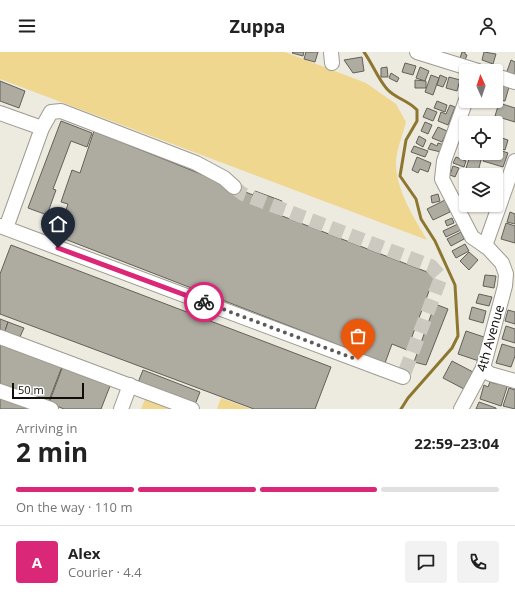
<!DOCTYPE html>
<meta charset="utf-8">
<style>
body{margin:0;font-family:"Open Sans",sans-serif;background:#f2f2f2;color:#222;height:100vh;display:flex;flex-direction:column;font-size:15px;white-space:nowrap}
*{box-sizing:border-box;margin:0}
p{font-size:13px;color:#767676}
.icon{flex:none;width:22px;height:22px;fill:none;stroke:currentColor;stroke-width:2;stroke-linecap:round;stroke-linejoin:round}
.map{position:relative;height:357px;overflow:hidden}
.drawer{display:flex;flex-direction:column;background:#fff;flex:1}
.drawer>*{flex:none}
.needle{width:26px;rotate:357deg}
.buttons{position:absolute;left:459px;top:12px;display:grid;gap:8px}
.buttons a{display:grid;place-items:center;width:44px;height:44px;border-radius:4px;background:#fff;box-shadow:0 1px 3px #0004;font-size:20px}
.scale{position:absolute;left:12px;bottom:10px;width:72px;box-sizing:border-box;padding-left:4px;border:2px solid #0f0e0b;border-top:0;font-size:11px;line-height:14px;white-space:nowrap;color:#0f0e0b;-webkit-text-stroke:3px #fff;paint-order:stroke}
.pin{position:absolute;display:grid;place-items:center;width:34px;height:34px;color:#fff;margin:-41px -17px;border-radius:50% 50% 50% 0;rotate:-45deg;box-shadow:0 0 4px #0007}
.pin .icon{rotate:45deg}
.courier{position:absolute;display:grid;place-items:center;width:40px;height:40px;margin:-20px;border:3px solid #db2777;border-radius:50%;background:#fff;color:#222;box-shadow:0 1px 5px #0007}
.headline em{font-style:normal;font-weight:700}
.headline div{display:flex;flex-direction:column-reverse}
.headline{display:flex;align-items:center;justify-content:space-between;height:68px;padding:0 16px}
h1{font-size:26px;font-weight:700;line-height:30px}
.bar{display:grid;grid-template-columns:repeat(4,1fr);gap:6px 4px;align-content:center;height:48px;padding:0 16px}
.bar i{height:5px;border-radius:3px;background:#e0e0e0}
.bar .current{background:#db2777}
.bar p{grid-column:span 4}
.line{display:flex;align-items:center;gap:10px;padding:0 16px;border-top:1px solid #e0e0e0}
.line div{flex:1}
.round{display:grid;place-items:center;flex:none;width:42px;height:42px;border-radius:4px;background:#f2f2f2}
header{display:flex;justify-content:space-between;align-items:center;height:52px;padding:0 16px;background:#fff;font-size:18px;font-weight:700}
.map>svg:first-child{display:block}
</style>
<header><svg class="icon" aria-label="menu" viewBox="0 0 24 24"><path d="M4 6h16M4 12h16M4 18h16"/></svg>Zuppa<svg class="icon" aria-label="person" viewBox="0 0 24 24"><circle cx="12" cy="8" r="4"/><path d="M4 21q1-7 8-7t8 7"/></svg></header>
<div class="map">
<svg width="515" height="357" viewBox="0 0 515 357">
<rect width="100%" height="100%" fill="#edeae0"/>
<g fill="#efd78f">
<path d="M 0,0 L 285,0 L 366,31 L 396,52 L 406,70 C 403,82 397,96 396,109 C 395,137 414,165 427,188 L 0,27 Z"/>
<polygon points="146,345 177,357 141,357"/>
<polygon points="221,346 251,357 217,357"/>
</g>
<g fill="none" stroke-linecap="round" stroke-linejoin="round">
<path stroke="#8d772f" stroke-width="3" d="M 364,0 C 372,11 378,27 387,37 C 396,47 408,48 417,58 L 417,69 L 406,88 L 400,124 L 416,147 L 421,167 L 435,189 L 455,233 L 458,284 L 452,296 L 408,346 L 401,357"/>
</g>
<g fill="#aeaba1" stroke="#636058">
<polygon points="293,0 304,0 303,4 292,1"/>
<polygon points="306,0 318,0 315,10 304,7"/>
<polygon points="462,0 465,0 465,2 467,3 465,8 460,6"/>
<polygon points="484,0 496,2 493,12 482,8"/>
<polygon points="362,5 364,19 353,21 344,8"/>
<polygon points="511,8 515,10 515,25 506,22"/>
<polygon points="405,11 416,14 413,23 402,20"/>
<polygon points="387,15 388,25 381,25 381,16"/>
<polygon points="420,15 429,19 425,29 416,26"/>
<polygon points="391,21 399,26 397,30 389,26"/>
<polygon points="431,23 439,26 433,43 425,40"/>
<polygon points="440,23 447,26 443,35 437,33"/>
<polygon points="449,25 460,28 457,39 446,36"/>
<polygon points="415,28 426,29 426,36 415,36"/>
<polygon points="0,29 25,39 19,56 0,49"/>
<polygon points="500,32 509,35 505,49 496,47"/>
<polygon points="437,49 447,53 445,60 434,56"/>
<polygon points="499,51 515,56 515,70 495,64"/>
<polygon points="450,53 455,55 448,73 438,69 441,60 446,62"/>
<polygon points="427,56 437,60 433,69 423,65"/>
<polygon points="61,69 92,81 87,95 71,89 53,137 56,138 47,163 28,156"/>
<polygon points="425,70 432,73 428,82 421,79"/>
<polygon points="438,75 447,79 442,90 432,86"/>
<polygon points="94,79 253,143 255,139 282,149 277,162 435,223 407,298 392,292 385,311 57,184 68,152 61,150 72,118 80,121"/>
<polygon points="419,84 426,88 423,95 416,91"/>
<polygon points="496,84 508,88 505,98 496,95"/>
<polygon points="465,86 466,86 466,100 461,98"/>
<polygon points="431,91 437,94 438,91 444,93 441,100 428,97"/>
<polygon points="414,94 428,99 425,105 411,100"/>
<polygon points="496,97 508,101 503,115 483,109 486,101 496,101"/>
<polygon points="470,104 481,108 478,120 466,116"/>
<polygon points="417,105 431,111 428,120 420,117 418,121 412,118"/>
<polygon points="456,105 466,109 464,115 453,111"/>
<polygon points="453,114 459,116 455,125 450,123"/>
<polygon points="496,127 501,128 496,141"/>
<polygon points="438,142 440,149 432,151 431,144"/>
<polygon points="445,148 450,160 433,168 427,157"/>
<polygon points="510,160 515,162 515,172 507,170"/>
<polygon points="452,166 454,171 447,174 445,169"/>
<polygon points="506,171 515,174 515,191 501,187"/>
<polygon points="458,172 461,178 446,185 443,179"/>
<polygon points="461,180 464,187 451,194 447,187"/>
<polygon points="465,192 469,199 456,206 452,199"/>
<polygon points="11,193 331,315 315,357 254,357 0,262 0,222"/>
<polygon points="469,200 478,208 469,218 460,209"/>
<polygon points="485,223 496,224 494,236 483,234"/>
<polygon points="479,242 492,245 489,254 476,251"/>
<polygon points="435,252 448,257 426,313 414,310"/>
<polygon points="472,255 486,259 483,271 469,267"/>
<polygon points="508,258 515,260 515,272 505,269"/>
<polygon points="0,267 8,270 4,282 0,280"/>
<polygon points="8,270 24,276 19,287 4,282"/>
<polygon points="506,274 515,277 515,291 502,287"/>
<polygon points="466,279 487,286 479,309 458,302"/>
<polygon points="0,288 63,312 48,351 0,333"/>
<polygon points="502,292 515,296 515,304 511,315 496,311"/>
<polygon points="452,309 473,320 464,337 443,326"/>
<polygon points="64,311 112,329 101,357 64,357 49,351"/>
<polygon points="143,318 200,340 194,355 137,333"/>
<polygon points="498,329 508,332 501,354 480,347 484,333 488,335 490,330 497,332"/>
<polygon points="509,336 515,338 515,357 503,354"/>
<polygon points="0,344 34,357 0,357"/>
<polygon points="479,350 496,356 496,357 476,357"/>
</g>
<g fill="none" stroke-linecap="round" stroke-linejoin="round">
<polyline stroke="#ccc9c0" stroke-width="14" stroke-dasharray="14 7" stroke-linecap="butt" points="234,135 243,142 431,214 441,225 403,325"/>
<defs>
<g id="minor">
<polyline points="331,0 332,11"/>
<polyline points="417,0 478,19"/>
<polyline points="496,24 515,30"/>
<polyline points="0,61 42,76"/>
<polyline points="0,174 403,325"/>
<polyline points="6,176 42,76 51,60 61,59 196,111 224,126 234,135"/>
<polyline points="485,194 515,109"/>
<polyline points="0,285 192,357"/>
<polyline points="483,316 490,322 515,329"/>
<polyline points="0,339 51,357"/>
<polyline points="121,357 130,333"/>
<polyline points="461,357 483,316 505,234 506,222 502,211 488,196 472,185 442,127 444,109 466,48"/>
</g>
</defs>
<use href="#minor" stroke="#9e9b91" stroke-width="16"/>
<use href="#minor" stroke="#fff" stroke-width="14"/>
</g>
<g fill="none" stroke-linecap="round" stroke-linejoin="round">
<polyline stroke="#5d5b56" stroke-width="4" stroke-dasharray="0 7.2" points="204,250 358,308"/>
<polyline stroke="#db2777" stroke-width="5" points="58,196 204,250"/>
</g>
<g text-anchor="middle" stroke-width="3" stroke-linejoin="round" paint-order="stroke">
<g font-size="13" fill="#0f0e0b" stroke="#fff">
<text transform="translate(490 286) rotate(-74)" y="5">4th Avenue</text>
</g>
</g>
</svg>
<div class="buttons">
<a><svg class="needle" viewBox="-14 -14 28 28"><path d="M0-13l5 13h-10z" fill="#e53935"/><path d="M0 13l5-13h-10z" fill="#767676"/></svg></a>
<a><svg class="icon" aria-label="locate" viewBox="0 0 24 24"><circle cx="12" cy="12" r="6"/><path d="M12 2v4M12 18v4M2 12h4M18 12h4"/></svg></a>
<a><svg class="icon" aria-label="layers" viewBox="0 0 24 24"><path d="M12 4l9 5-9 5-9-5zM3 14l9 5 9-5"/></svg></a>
</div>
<div class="scale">50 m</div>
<div class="pin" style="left:358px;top:308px;background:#ea580c"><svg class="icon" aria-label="bag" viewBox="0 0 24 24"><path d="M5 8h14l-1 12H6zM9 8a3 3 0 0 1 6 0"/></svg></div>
<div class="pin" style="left:58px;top:196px;background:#1f2937"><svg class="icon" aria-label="home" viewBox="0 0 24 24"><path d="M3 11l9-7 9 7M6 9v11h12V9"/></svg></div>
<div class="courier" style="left:204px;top:250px"><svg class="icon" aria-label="bike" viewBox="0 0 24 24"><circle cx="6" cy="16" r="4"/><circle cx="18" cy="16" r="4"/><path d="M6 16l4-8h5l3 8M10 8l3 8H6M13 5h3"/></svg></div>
</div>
<section class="drawer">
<div class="headline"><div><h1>2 min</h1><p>Arriving in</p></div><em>22:59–23:04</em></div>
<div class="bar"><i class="current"></i><i class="current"></i><i class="current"></i><i></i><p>On the way · 110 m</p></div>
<div class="line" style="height:72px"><b class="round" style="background:#db2777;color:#fff">A</b><div><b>Alex</b><p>Courier · 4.4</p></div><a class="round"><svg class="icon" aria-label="chat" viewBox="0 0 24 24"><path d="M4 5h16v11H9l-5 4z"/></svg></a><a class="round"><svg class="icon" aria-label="phone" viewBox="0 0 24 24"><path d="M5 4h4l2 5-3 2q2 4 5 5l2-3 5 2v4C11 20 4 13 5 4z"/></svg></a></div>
</section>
